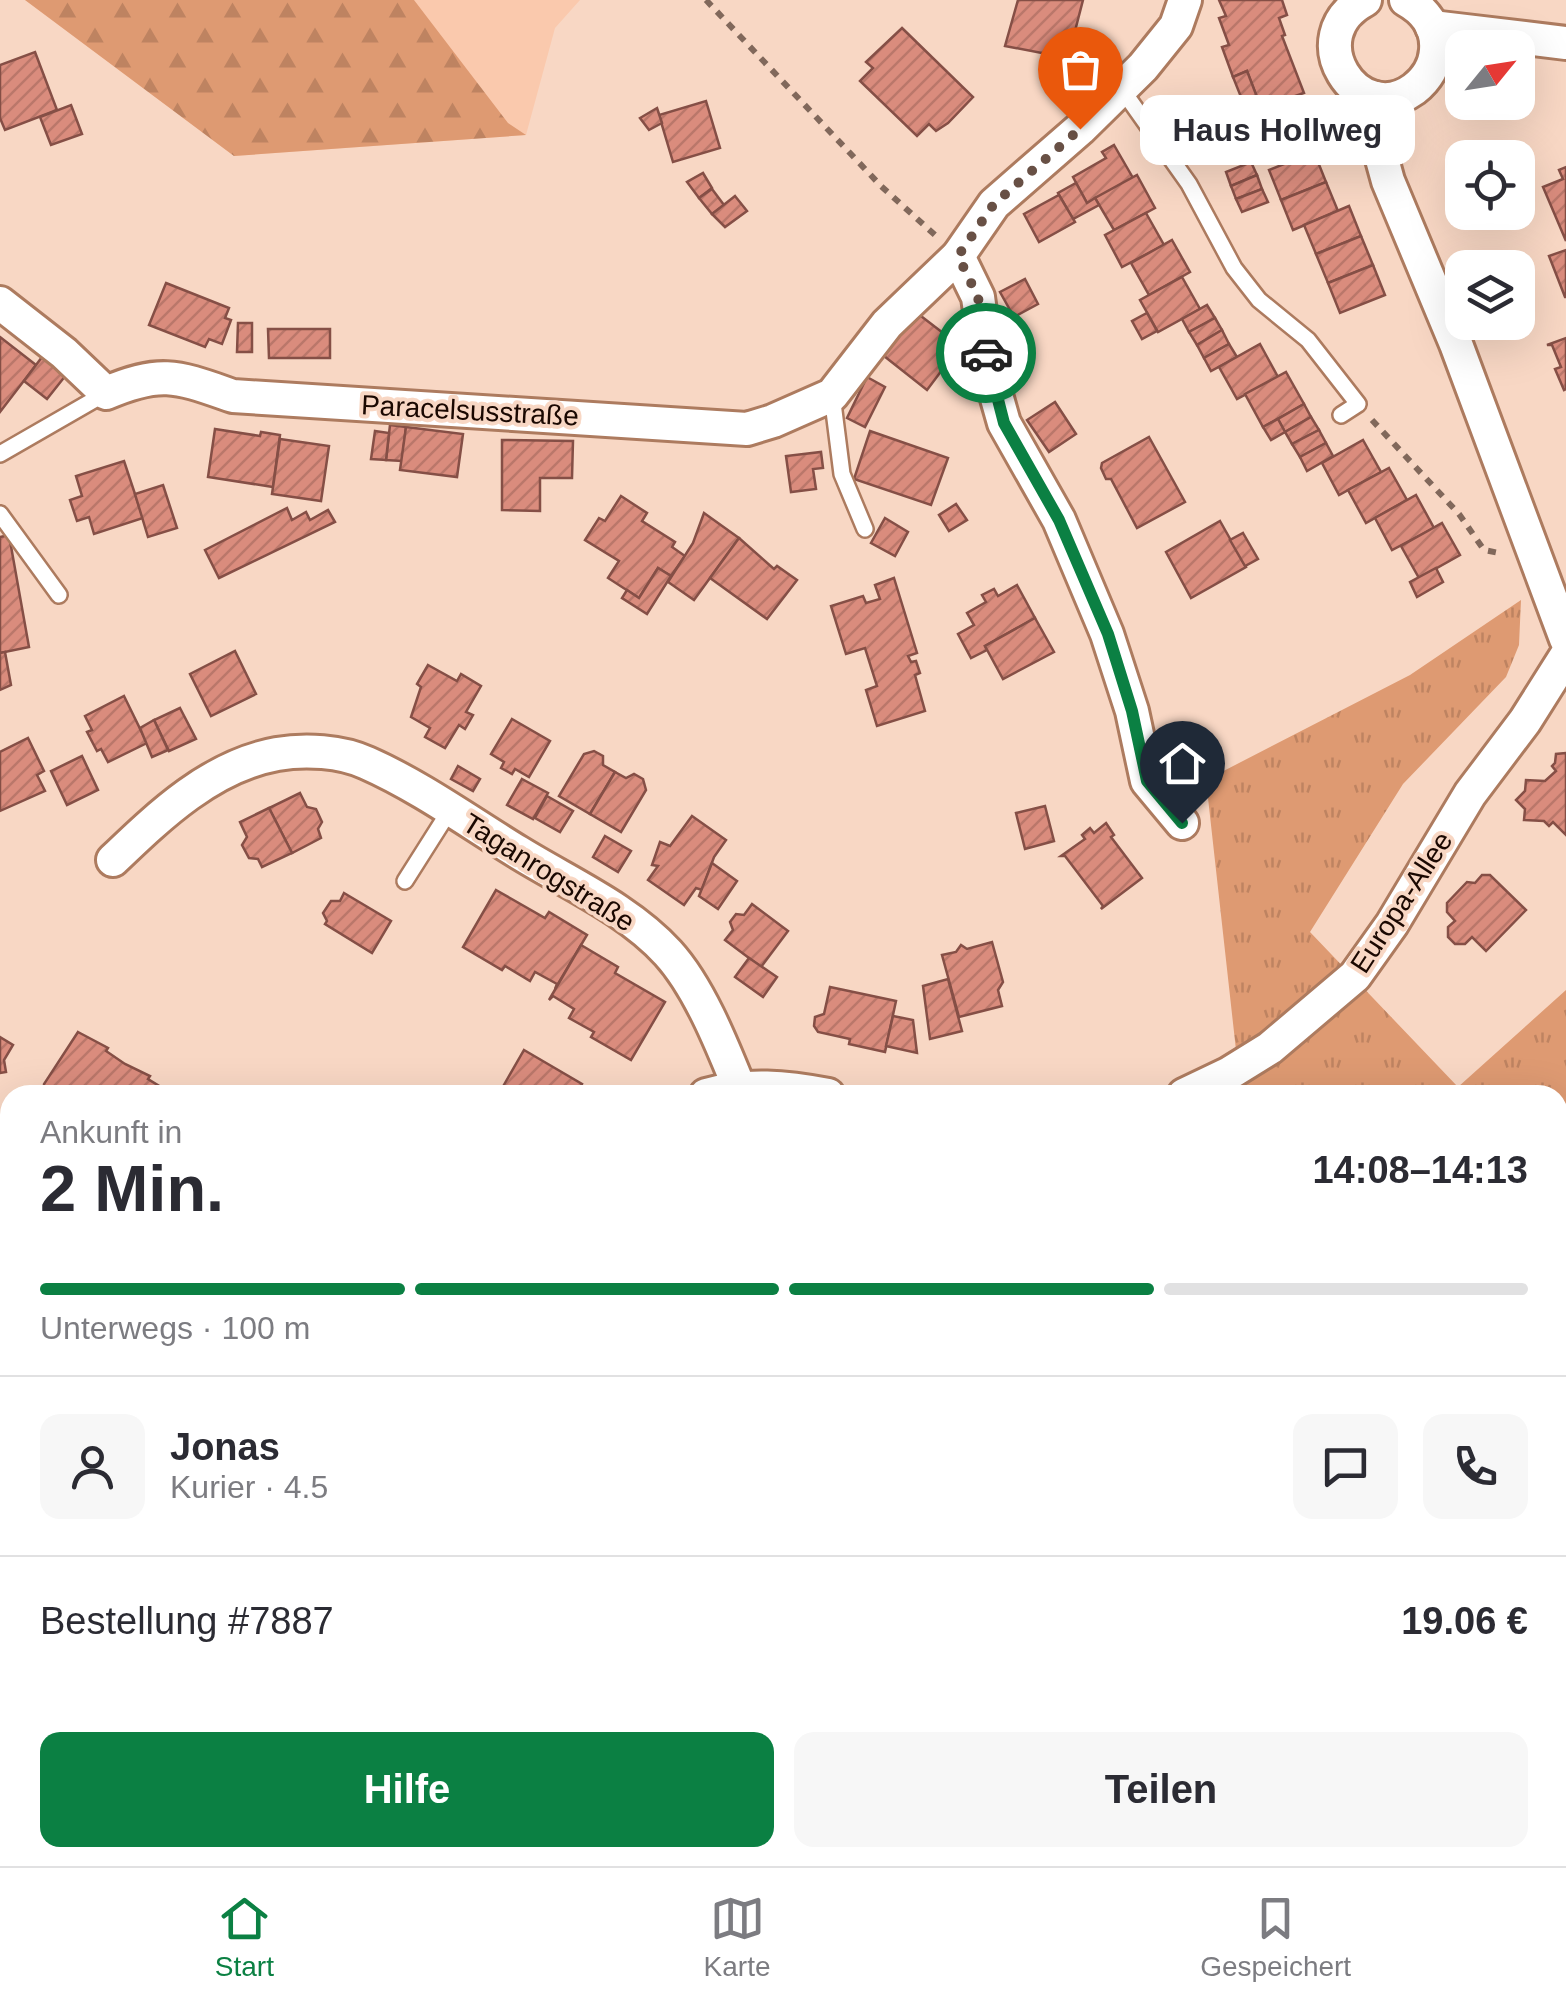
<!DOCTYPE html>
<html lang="de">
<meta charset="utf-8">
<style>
body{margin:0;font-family:Arial,sans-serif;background:#f7f7f7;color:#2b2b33;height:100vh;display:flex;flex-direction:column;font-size:38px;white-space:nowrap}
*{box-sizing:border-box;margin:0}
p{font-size:32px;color:#7c7c81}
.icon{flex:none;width:55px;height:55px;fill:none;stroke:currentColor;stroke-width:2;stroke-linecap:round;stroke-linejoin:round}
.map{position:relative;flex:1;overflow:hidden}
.drawer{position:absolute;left:0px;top:1085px;width:1568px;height:782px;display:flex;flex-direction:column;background:#fff;border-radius:30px 30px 0 0;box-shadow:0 10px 40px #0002}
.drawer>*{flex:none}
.needle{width:65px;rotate:60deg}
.tools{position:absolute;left:1445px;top:30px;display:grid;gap:20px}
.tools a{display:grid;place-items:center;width:90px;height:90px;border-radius:20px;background:#fff;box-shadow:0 10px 40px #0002;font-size:50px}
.pin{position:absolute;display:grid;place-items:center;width:85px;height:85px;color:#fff;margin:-102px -42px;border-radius:50% 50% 50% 0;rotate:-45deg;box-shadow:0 0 10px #0007}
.pin .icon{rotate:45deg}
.courier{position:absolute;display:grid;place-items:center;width:100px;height:100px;margin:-50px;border:8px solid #0b8043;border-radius:50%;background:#fff;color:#222;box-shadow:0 2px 12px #0007}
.bubble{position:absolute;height:70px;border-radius:20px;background:#fff;box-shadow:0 10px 40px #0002;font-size:32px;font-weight:800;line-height:70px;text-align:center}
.overview em{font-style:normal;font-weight:800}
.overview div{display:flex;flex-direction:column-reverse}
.overview{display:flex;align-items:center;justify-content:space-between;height:170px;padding:0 40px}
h1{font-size:65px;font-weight:800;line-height:75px}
.bar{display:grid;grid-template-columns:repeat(4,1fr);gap:15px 10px;align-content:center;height:120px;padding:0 40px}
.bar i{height:12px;border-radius:8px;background:#e1e1e2}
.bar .active{background:#0b8043}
.bar p{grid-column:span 4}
.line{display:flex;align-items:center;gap:25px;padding:0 40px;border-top:2px solid #e1e1e2}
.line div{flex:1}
.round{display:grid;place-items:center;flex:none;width:105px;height:105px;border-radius:20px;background:#f7f7f7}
.action{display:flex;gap:20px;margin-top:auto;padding:20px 40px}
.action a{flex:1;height:115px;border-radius:20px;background:#0b8043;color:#fff;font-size:40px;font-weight:800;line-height:115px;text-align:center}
.action a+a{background:#f7f7f7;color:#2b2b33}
.tab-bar{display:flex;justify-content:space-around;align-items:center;height:140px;border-top:2px solid #e1e1e2;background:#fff;font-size:28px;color:#7c7c81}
.tab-bar a{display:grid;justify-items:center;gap:5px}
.tab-bar .active{color:#0b8043}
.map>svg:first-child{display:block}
</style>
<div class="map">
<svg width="1566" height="1866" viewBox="0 0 1566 1866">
<defs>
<pattern id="grass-tufts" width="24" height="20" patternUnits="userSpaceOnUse" patternTransform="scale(2.5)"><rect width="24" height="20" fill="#de9a72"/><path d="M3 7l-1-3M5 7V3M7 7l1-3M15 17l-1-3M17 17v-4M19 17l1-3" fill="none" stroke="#be8361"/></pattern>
<pattern id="forest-firs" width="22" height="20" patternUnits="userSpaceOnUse" patternTransform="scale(2.5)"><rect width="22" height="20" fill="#de9a72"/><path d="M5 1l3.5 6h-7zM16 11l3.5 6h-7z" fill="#be8361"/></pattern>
<pattern id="building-hatch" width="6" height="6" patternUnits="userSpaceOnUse" patternTransform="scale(2.5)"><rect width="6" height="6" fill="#da8c7d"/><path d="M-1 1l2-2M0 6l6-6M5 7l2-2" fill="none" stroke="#ba776a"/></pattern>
</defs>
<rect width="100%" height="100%" fill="#f8d7c4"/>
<polygon fill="#fac9ad" points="25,0 580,0 555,28 526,135 234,156"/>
<g fill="url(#grass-tufts)">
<polygon points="1521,600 1519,645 1506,677 1403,784 1310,932 1458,1087 1566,990 1566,1477 1558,1490 1558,1095 1241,1095 1206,780 1410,675"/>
<polygon points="693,1858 1112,1858 1108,1866 694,1866"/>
</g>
<g fill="url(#forest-firs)">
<polygon points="25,0 414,0 508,123 526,135 234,156"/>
<polygon points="278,1858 681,1858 683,1866 288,1866"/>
<polygon points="1125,1858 1332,1858 1329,1866 1121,1866"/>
</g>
<g fill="url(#building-hatch)" stroke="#854f46" stroke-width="2.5">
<polygon points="1018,0 1083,0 1068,58 1005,46"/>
<polygon points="1219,0 1282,0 1287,15 1279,18 1285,35 1282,36 1304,93 1295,96 1303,118 1280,126 1282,130 1266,136 1256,109 1261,108 1247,71 1233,77 1222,47 1229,45 1219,18 1226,16"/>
<polygon points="902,28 973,97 948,123 936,131 929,124 917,136 860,81 873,68 866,62"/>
<polygon points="35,52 57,110 5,130 0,118 0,65"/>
<polygon points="1247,71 1257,97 1243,102 1233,77"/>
<polygon points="706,101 720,148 673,162 659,115"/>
<polygon points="71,105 82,134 51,145 40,117"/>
<polygon points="657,108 662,123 649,130 640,118"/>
<polygon points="1114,145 1133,178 1087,203 1073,177 1106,158 1102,152"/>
<polygon points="1314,152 1326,182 1281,200 1269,170"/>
<polygon points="1251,162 1257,175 1231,186 1226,172"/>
<polygon points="1566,167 1566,241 1543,187 1563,179 1559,170"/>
<polygon points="703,173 712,188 699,198 687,182"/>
<polygon points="1137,175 1155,208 1114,230 1095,198"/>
<polygon points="1257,175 1262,189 1236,199 1231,186"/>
<polygon points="1326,182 1338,211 1293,230 1281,200"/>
<polygon points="1076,183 1087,203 1095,198 1099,205 1073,219 1058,193"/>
<polygon points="712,189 724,205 712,214 699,198"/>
<polygon points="1262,189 1268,202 1242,212 1236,199"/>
<polygon points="1059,195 1075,222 1039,242 1024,214"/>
<polygon points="735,196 747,211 725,227 712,214"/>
<polygon points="1349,206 1361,236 1316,254 1304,225"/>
<polygon points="1146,213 1164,245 1122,267 1105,235"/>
<polygon points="1361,236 1373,265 1328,283 1316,254"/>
<polygon points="1172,240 1190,272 1149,295 1131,263"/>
<polygon points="1566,250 1566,297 1565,297 1549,256"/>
<polygon points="1373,265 1385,295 1340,313 1328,283"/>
<polygon points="1182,277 1200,309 1158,332 1140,300"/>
<polygon points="1025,279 1038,304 1014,317 1000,292"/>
<polygon points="166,283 229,308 225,318 231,320 222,344 209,339 205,347 149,325"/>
<polygon points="1207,305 1215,318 1189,332 1182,319"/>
<polygon points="917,313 960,346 927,390 884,356"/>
<polygon points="1147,313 1157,331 1142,339 1132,321"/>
<polygon points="1215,318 1222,330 1197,345 1189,332"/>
<polygon points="238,323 252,323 252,352 237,352"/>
<polygon points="268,329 330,329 330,358 269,358"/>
<polygon points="1222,330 1229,344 1204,358 1197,345"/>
<polygon points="0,337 36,365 0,412"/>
<polygon points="1566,338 1566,389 1564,390 1555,369 1561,367 1552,345 1547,345"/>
<polygon points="1229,344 1237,357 1211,371 1204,358"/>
<polygon points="1260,344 1278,377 1237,399 1219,367"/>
<polygon points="42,357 66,375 47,399 24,381"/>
<polygon points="1286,372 1304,404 1263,427 1245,394"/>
<polygon points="867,377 885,387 865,427 847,418"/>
<polygon points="1055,402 1076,434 1049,452 1027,420"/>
<polygon points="1304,404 1311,417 1285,432 1278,419"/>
<polygon points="1311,417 1319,430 1292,444 1285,432"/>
<polygon points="1278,419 1285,432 1271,440 1263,427"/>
<polygon points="390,425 406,427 402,461 386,460"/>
<polygon points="406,427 463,434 457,477 400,470"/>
<polygon points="215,429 260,436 261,432 280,435 273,487 208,477"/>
<polygon points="1319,430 1326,443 1300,457 1292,444"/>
<polygon points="375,431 389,433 386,460 371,459"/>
<polygon points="870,431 948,458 931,505 854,479"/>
<polygon points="1149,437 1185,502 1137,528 1111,479 1106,479 1101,468 1102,463"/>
<polygon points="280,439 329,446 321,501 272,494"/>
<polygon points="502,440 573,441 572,478 540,478 540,511 502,510"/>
<polygon points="1363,440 1381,472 1339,495 1322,463"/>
<polygon points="1326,443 1333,456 1307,471 1300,457"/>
<polygon points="821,452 823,468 813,469 816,489 791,492 786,456"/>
<polygon points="124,461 143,518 94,534 89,517 77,521 70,500 82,496 76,476"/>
<polygon points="1389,468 1407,500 1366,523 1348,490"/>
<polygon points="163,485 177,528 148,537 135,494"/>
<polygon points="1416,495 1434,528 1392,550 1375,518"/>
<polygon points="621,496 647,513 642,521 675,542 672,547 685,556 671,576 658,568 639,598 608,578 619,561 585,540 599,518 605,521"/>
<polygon points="956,504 967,520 949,531 939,515"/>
<polygon points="287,508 292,520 306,512 310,520 328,510 335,522 219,578 205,550"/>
<polygon points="704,513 739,538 694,600 668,582 693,543"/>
<polygon points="885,518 908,532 895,556 871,543"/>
<polygon points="1220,521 1246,567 1191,598 1166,552"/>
<polygon points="1442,523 1460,555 1419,578 1401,546"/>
<polygon points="1243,533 1258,559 1245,566 1230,540"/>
<polygon points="9,535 29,647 0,653 0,537"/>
<polygon points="739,538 774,569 777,566 797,580 767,619 710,578"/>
<polygon points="658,568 671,576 647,614 622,598 627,590 639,598"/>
<polygon points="1436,568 1443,582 1417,597 1410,582"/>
<polygon points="894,578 917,653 908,656 911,662 916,661 920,673 915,675 925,711 877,726 866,690 877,686 865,648 846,654 831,606 863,596 866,603 880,599 875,585"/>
<polygon points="1017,585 1035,618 985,646 987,650 971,658 958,634 974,625 967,613 986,602 982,595 994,589 998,596"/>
<polygon points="1035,618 1054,652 1003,679 985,646"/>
<polygon points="235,651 256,694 211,716 190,674"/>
<polygon points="5,652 11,685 0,690 0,653"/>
<polygon points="428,665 457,681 461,674 481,686 466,712 473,715 465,729 459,725 445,748 425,737 430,728 411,717 421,687 417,684"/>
<polygon points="124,696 147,743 108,762 101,749 97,751 87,732 92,730 85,716"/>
<polygon points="180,708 196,739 169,751 154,720"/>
<polygon points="512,719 550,741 529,777 515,769 512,774 501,768 504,762 491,754"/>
<polygon points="154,720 168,750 152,757 140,728"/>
<polygon points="28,738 44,771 37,775 45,791 0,811 0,752"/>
<polygon points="594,751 603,756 603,765 615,772 590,814 559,796 584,754"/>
<polygon points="1566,753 1566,835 1553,822 1549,826 1544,821 1524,820 1525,809 1516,800 1525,791 1526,780 1545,781 1556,771 1552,766 1555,763 1556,754"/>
<polygon points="82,756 98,790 67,805 51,771"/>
<polygon points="458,766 480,779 473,791 451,779"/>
<polygon points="615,772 626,778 634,774 643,779 646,790 621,832 590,814"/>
<polygon points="522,779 548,793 533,819 507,805"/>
<polygon points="300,793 307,807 316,809 322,822 318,829 321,838 292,853 269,808"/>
<polygon points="547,796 573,811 560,832 535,818"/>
<polygon points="1045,806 1054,841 1025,849 1016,813"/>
<polygon points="269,808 292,853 262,867 258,859 249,858 242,845 247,837 240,822"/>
<polygon points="692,816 726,840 714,857 702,890 696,888 684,905 648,880 658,866 652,865 660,842 670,846"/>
<polygon points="1106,823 1114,835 1111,837 1142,878 1101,909 1103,906 1065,856 1061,856 1085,839 1082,835 1090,828 1094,833"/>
<polygon points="605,836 631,851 618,872 593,857"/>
<polygon points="712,863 737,881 718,909 699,896"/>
<polygon points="1482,875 1490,875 1526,910 1486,951 1472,937 1465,944 1455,944 1448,937 1448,927 1455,921 1447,912 1447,903 1467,882 1475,883"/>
<polygon points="496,890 545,918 549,912 587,935 555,989 557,984 535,972 530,981 505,966 502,970 463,947"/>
<polygon points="344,893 391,921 372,953 325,924 327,921 323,913 331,901 340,901"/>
<polygon points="752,904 788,931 761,967 725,940 733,930 730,922 736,914 744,915"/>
<polygon points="992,942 1003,982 998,990 1002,1006 959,1017 942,955 956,952 961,945 967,949"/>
<polygon points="581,945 618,967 615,973 665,1002 631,1060 591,1037 594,1032 569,1018 574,1009 553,996 549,1000"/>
<polygon points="749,958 777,977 763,997 735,977"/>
<polygon points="948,979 962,1031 930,1039 923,986"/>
<polygon points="830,987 896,1001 885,1052 849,1044 850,1039 818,1032 814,1026 815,1017 824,1014"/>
<polygon points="893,1016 913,1020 917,1053 886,1046"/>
<polygon points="78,1032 108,1048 106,1051 125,1064 150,1076 148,1079 164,1089 160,1095 60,1095 47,1087 44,1092 44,1084"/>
<polygon points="0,1037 13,1045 4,1060 6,1072 0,1073"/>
<polygon points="524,1050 582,1084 576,1095 504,1095 506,1092 501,1090"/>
<polygon points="10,1247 10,1265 0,1272 0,1254"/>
<polygon points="0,1355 10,1370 10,1419 0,1427"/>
<polygon points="0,1583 10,1591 10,1636 1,1642"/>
<polygon points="1566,1663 1566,1723 1558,1716 1558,1680 1564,1672 1559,1669"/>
<polygon points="10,1725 10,1806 1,1793 4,1791 0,1786 0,1732"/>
<polygon points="1558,1736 1566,1744 1566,1750 1558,1759"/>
<polygon points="1447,1858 1457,1858 1467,1866 1444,1866 1442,1864"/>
<polygon points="1457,1858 1495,1858 1490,1866 1467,1866"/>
</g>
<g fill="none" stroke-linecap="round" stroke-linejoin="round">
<defs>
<g id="service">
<polyline points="1121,88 1189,184 1234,268 1259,300 1308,340 1358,404 1341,415"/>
<polyline points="832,395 842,474 865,529"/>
<polyline points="0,454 106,393"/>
<polyline points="0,514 59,595"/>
<polyline points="405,881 450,810"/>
<polyline points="0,1323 10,1336"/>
</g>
<g id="minor">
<path d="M 1365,0 C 1297,36 1358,130 1414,89 C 1427,79 1435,65 1436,50 C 1438,27 1424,10 1406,0"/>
<polyline points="1432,27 1566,43"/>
<polyline points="1375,98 1377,141 1388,181 1456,344 1566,639"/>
<polyline points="958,256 978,297 987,363 1004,423 1059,520 1107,634 1132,711 1147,781 1182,823"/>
<path d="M 0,303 L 64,353 L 106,393 C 162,369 178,377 233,396 L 747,429 L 773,421 L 832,395 L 887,324 L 958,256 L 994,204 L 1080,129 L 1143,67 L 1176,26 L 1185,0"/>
<path d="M 113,860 C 160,815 211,766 277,754 C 305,749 341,751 367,763 C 419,786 469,822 518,852 C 568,883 628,909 668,953 C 699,987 722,1045 739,1087"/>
<path d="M 706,1095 C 747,1083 787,1087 828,1095"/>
<polyline points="1184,1095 1228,1074 1270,1048 1355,976 1392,924 1470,794 1525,721 1566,656"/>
<polyline points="0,1214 10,1217"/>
<polyline points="1558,1846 1566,1835"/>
</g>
</defs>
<use href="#service" stroke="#ad7b5f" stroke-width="20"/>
<use href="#minor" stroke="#ad7b5f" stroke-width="38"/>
<g stroke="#81685b" stroke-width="6" stroke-dasharray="8 8" stroke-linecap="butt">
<polyline points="706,0 881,186 935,235"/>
<polyline points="1372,420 1459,514 1484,550 1499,553"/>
</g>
<use href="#service" stroke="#fff" stroke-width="15"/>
<use href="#minor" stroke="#fff" stroke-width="32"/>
</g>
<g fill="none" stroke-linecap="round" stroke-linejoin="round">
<polyline stroke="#685045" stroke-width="10" stroke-dasharray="0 18" points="986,353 978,297 958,256 994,204 1080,129"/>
<polyline stroke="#0b8043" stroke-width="12" points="986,353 1004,423 1059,520 1108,634 1132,711 1147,781 1182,823"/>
</g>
<g text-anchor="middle" stroke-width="8" stroke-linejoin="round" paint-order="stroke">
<g font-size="28" fill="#1a0801" stroke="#f8d7c4">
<text transform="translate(470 410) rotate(3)" y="10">Paracelsusstraße</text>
<text transform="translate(549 872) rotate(32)" y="10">Taganrogstraße</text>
<text transform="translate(1401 902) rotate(-57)" y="10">Europa-Allee</text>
</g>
</g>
</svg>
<div class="tools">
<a><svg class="needle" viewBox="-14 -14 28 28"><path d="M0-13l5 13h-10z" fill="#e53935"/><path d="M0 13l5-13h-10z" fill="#7c7c81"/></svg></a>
<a><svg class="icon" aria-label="locate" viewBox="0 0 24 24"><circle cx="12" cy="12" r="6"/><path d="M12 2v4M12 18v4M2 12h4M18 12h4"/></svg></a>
<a><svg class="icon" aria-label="layers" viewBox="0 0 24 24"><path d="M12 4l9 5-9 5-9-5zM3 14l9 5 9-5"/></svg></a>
</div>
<div class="pin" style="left:1080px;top:129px;background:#ea580c"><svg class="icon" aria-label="bag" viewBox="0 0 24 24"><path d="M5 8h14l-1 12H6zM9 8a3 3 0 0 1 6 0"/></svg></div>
<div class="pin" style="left:1182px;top:823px;background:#1f2937"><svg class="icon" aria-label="home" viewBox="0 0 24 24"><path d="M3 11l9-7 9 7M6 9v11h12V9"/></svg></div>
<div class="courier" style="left:986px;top:353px"><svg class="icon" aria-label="car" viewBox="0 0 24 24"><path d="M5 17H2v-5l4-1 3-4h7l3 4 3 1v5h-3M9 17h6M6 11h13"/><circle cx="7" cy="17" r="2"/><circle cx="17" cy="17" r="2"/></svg></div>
<div class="bubble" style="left:1140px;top:95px;width:275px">Haus Hollweg</div>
<section class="drawer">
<div class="overview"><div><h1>2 Min.</h1><p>Ankunft in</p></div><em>14:08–14:13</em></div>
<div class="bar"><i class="active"></i><i class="active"></i><i class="active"></i><i></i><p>Unterwegs · 100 m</p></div>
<div class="line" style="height:180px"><a class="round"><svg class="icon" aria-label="person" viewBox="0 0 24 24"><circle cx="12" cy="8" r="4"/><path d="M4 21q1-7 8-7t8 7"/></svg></a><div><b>Jonas</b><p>Kurier · 4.5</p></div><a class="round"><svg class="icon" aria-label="chat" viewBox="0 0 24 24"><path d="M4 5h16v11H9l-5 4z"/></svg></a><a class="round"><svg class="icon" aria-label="phone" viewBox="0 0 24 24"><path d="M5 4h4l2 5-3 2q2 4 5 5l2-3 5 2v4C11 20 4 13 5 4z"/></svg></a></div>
<div class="line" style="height:130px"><div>Bestellung #7887</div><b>19.06 €</b></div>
<div class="action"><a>Hilfe</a><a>Teilen</a></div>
</section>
</div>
<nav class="tab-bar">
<a class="active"><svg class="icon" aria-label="home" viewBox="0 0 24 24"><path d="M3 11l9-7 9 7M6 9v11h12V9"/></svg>Start</a>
<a><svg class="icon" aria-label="map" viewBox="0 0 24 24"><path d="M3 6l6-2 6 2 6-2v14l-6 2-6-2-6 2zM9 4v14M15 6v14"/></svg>Karte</a>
<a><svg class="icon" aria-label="saved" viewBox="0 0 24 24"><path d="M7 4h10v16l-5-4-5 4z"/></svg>Gespeichert</a>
</nav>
